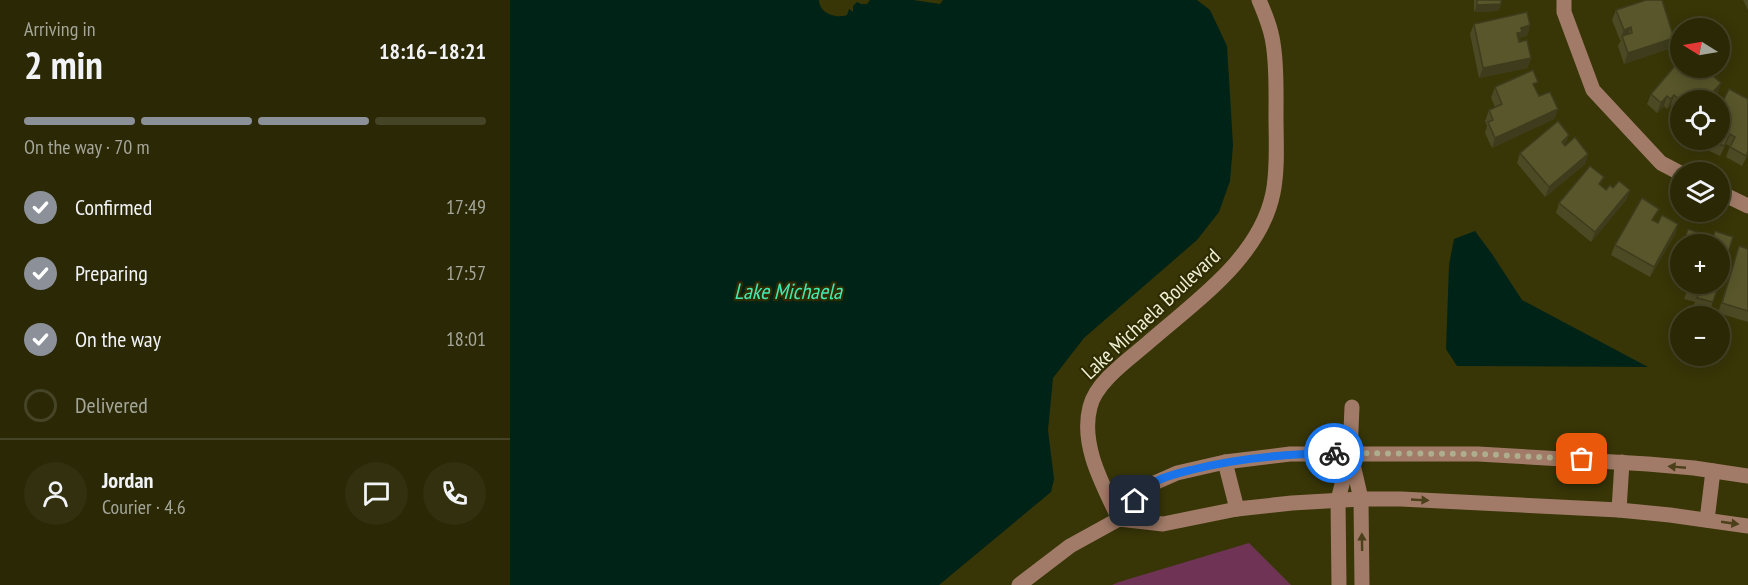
<!DOCTYPE html>
<meta charset="utf-8">
<style>
body{margin:0;font-family:"PT Sans Narrow",sans-serif;background:#32300f;color:#f1f3f6;height:100vh;display:flex;flex-direction:column;font-size:22px;white-space:nowrap}
*{box-sizing:border-box;margin:0}
p{font-size:20px;color:#a5a69a}
.icon{flex:none;width:33px;height:33px;fill:none;stroke:currentColor;stroke-width:2;stroke-linecap:round;stroke-linejoin:round}
.map{position:relative;flex:1;overflow:hidden}
.side{display:flex;flex-direction:column;background:#2a2805;width:510px}
.side>*{flex:none}
.needle{width:39px;rotate:281deg}
.fabs{position:absolute;left:1160px;top:18px;display:grid;gap:12px}
.fabs a{display:grid;place-items:center;width:60px;height:60px;border-radius:50%;background:#2a2805;box-shadow:0 3px 15px #0003,0 0 0 2px #464427;font-size:30px}
.pin{position:absolute;display:grid;place-items:center;width:51px;height:51px;color:#fff;margin:-26px;border-radius:12px;box-shadow:0 3px 9px #0006}
.courier{position:absolute;display:grid;place-items:center;width:60px;height:60px;margin:-30px;border:4px solid #1a73e8;border-radius:50%;background:#fff;color:#222;box-shadow:0 2px 8px #0007}
.summary em{font-style:normal;font-weight:700}
.summary div{display:flex;flex-direction:column-reverse}
.summary{display:flex;align-items:center;justify-content:space-between;height:102px;padding:0 24px}
h1{font-size:39px;font-weight:700;line-height:45px}
.bar{display:grid;grid-template-columns:repeat(4,1fr);gap:9px 6px;align-content:center;height:72px;padding:0 24px}
.bar i{height:8px;border-radius:4px;background:#464427}
.bar .selected{background:#8c9099}
.bar p{grid-column:span 4}
.line{display:flex;align-items:center;gap:15px;padding:0 24px;border-top:2px solid #464427}
.line div{flex:1}
.round{display:grid;place-items:center;flex:none;width:63px;height:63px;border-radius:32px;background:#32300f}
ol{padding:0 24px;list-style:none}
li{display:flex;align-items:center;gap:18px;height:66px}
li p{margin-inline-start:auto}
li .icon{padding:6px;border-radius:50%;background:#8c9099;color:#fff;stroke-width:4}
li:last-child{color:#a5a69a}
li i{width:33px;height:33px;border:3px solid #464427;border-radius:50%}
main{display:flex;flex:1;min-height:0}
.map>svg:first-child{display:block}
</style>
<main>
<section class="side">
<div class="summary"><div><h1>2 min</h1><p>Arriving in</p></div><em>18:16–18:21</em></div>
<div class="bar"><i class="selected"></i><i class="selected"></i><i class="selected"></i><i></i><p>On the way · 70 m</p></div>
<ol>
<li><svg class="icon" aria-label="check" viewBox="0 0 24 24"><path d="M5 12l5 5 9-10"/></svg>Confirmed<p>17:49</p></li>
<li><svg class="icon" aria-label="check" viewBox="0 0 24 24"><path d="M5 12l5 5 9-10"/></svg>Preparing<p>17:57</p></li>
<li><svg class="icon" aria-label="check" viewBox="0 0 24 24"><path d="M5 12l5 5 9-10"/></svg>On the way<p>18:01</p></li>
<li><i></i>Delivered</li>
</ol>
<div class="line" style="height:108px"><a class="round"><svg class="icon" aria-label="person" viewBox="0 0 24 24"><circle cx="12" cy="8" r="4"/><path d="M4 21q1-7 8-7t8 7"/></svg></a><div><b>Jordan</b><p>Courier · 4.6</p></div><a class="round"><svg class="icon" aria-label="chat" viewBox="0 0 24 24"><path d="M4 5h16v11H9l-5 4z"/></svg></a><a class="round"><svg class="icon" aria-label="phone" viewBox="0 0 24 24"><path d="M5 4h4l2 5-3 2q2 4 5 5l2-3 5 2v4C11 20 4 13 5 4z"/></svg></a></div>
</section>
<div class="map">
<svg width="1238" height="585" viewBox="0 0 1238 585">
<rect width="100%" height="100%" fill="#383607"/>
<polygon fill="#6e3355" points="739,543 781,585 602,585 609,582"/>
<g fill="#002317">
<path d="M 0,0 L 309,0 C 309,13 326,19 337,15 L 339,9 L 343,12 L 343,6 L 347,2 L 351,4 L 357,4 L 360,0 L 403,0 L 430,4 L 433,0 L 687,0 L 700,10 L 717,46 L 723,145 L 720,181 L 709,212 L 687,240 L 574,338 L 543,378 L 538,430 L 544,479 L 541,492 L 429,585 L 0,585 Z"/>
<polygon points="965,231 982,254 1012,300 1138,367 947,366 936,349 939,265 944,239"/>
</g>
<g fill="none" stroke-linecap="round" stroke-linejoin="round">
<g stroke="#a17b68" stroke-width="15">
<polyline points="1054,0 1054,12 1083,90 1151,163 1170,173"/>
<polyline points="1209,192 1238,206"/>
<polyline points="841,456 851,499 852,585"/>
<polyline points="715,462 727,509"/>
<polyline points="1109,510 1112,462"/>
<polyline points="609,519 653,524 727,509 782,503 851,499 891,499 1109,510 1160,515 1238,526"/>
<path d="M 609,519 C 593,485 570,445 580,407 C 586,381 621,358 640,341 C 687,300 750,257 763,193 C 768,168 766,142 766,116 C 766,92 767,67 763,43 C 761,28 755,14 749,0"/>
<polyline points="1197,520 1203,471"/>
<polyline points="509,585 560,546 609,519 642,484 667,473 715,462 780,454 968,454 1138,464 1184,468 1238,476"/>
<polyline points="829,585 828,500 840,453 842,407"/>
</g>
</g>
<g fill="#4c4a24">
<polygon points="964,0 991,0 991,4 988,11 964,12"/>
<polygon points="1233,0 1238,0 1238,10"/>
<polygon points="1106,10 1164,38 1161,48 1114,64 1108,46 1111,40 1110,40 1102,20"/>
<polygon points="964,24 1020,25 1017,36 1011,37 1009,42 1021,58 1017,68 969,78 960,34"/>
<polygon points="985,87 1026,89 1029,96 1048,109 1044,119 982,148 975,133 977,126 975,121 979,110 985,107 981,98"/>
<polygon points="1208,93 1170,100 1170,124 1162,117 1165,109 1161,105 1157,109 1154,106 1147,113 1137,104 1141,94"/>
<polygon points="1209,109 1238,154 1232,166 1216,157 1220,146 1216,144 1210,156 1191,147 1194,140 1209,140"/>
<polygon points="1055,146 1078,154 1075,164 1035,197 1007,163 1010,153"/>
<polygon points="1091,186 1096,190 1103,188 1120,190 1116,200 1081,242 1046,213 1049,203"/>
<polygon points="1145,219 1143,221 1148,223 1168,224 1165,234 1140,277 1101,255 1105,245"/>
<polygon points="1229,246 1238,249 1238,322 1208,313"/>
<polygon points="1170,253 1170,282 1162,280"/>
<polygon points="1174,284 1209,284 1199,313 1183,308 1185,302 1174,299 1179,285"/>
</g>
<g fill="#3e3c1d">
<polygon points="991,4 988,11 964,12 967,5"/>
<polygon points="1020,25 1017,36 1011,37 1009,42 1007,33 1011,28"/>
<polygon points="1121,27 1117,38 1112,36 1110,40 1114,30"/>
<polygon points="1164,38 1161,48 1114,64 1118,53"/>
<polygon points="1021,58 1017,68 969,78 973,68"/>
<polygon points="1211,83 1208,93 1201,100 1196,100"/>
<polygon points="1164,95 1161,105 1157,109 1161,99"/>
<polygon points="1157,96 1154,106 1147,113 1151,103"/>
<polygon points="1048,109 1044,119 982,148 985,138"/>
<polygon points="1059,135 1055,146 1048,152 1052,142"/>
<polygon points="1078,154 1075,164 1035,197 1039,187"/>
<polygon points="1120,190 1116,200 1081,242 1085,232"/>
<polygon points="1168,224 1165,234 1140,277 1144,267"/>
</g>
<g fill="#58562a" stroke="#3e3c1d" stroke-width="1.5">
<polygon points="967,0 991,0 991,4 967,5"/>
<polygon points="1136,0 1152,0 1164,38 1118,53 1112,36 1122,33 1121,27 1114,30 1106,10"/>
<polygon points="1017,12 1020,25 1011,28 1012,32 1007,33 1009,42 1017,40 1021,58 973,68 964,24"/>
<polygon points="1170,60 1170,68 1194,68 1211,83 1196,100 1170,100 1164,95 1161,99 1157,96 1151,103 1141,94"/>
<polygon points="1023,70 1028,82 1023,84 1029,96 1040,92 1048,109 985,138 978,122 983,120 979,110 992,104 985,87"/>
<polygon points="1219,89 1238,99 1238,151 1236,156 1220,147 1225,137 1220,134 1214,146 1199,140 1209,140 1209,109"/>
<polygon points="1170,102 1170,111 1166,107"/>
<polygon points="1048,121 1059,135 1052,142 1055,146 1065,137 1078,154 1039,187 1010,153"/>
<polygon points="1080,166 1094,177 1089,184 1096,190 1100,185 1103,188 1109,181 1120,190 1085,232 1049,203"/>
<polygon points="1132,198 1149,209 1142,220 1148,223 1152,215 1168,224 1144,267 1105,245"/>
<polygon points="1178,229 1190,233 1189,239 1195,240 1193,244 1173,244"/>
<polygon points="1205,231 1223,237 1209,282 1209,244 1201,244"/>
<polygon points="1229,246 1238,249 1238,311 1212,303"/>
<polygon points="1170,254 1170,271 1165,270"/>
<polygon points="1180,284 1209,284 1203,302 1187,298 1189,292 1178,289"/>
</g>
<defs><path id="oneway-solid" d="M-6-.8H1V-3.2L6.5 0L1 3.2V.8H-6Z" transform="scale(1.5)"/></defs>
<g fill="#4b401a">
<use href="#oneway-solid" transform="translate(1167 467) rotate(-175)"/>
<use href="#oneway-solid" transform="translate(910 500) rotate(3)"/>
<use href="#oneway-solid" transform="translate(1220 523) rotate(8)"/>
<use href="#oneway-solid" transform="translate(852 542) rotate(-91)"/>
</g>
<g fill="none" stroke-linecap="round" stroke-linejoin="round">
<polyline stroke="#aeae8d" stroke-width="6" stroke-dasharray="0 10.8" points="824,453 968,454 1072,459"/>
<path stroke="#1a73e8" stroke-width="8" d="M 625,501 C 630,496 635,489 641,484 C 652,477 668,473 681,470 C 727,458 776,454 824,453"/>
</g>
<g text-anchor="middle" stroke-width="4.5" stroke-linejoin="round" paint-order="stroke">
<g font-size="21" fill="#eeeed5" stroke="#2e2c00">
<text transform="translate(641 314) rotate(-43)" y="7">Lake Michaela Boulevard</text>
</g>
<g font-size="22" font-style="italic" fill="#44e7b2" stroke="#2e2c00">
<text x="278" y="299">Lake Michaela</text>
</g>
</g>
</svg>
<div class="fabs">
<a><svg class="needle" viewBox="-14 -14 28 28"><path d="M0-13l5 13h-10z" fill="#e53935"/><path d="M0 13l5-13h-10z" fill="#a5a69a"/></svg></a>
<a><svg class="icon" aria-label="locate" viewBox="0 0 24 24"><circle cx="12" cy="12" r="6"/><path d="M12 2v4M12 18v4M2 12h4M18 12h4"/></svg></a>
<a><svg class="icon" aria-label="layers" viewBox="0 0 24 24"><path d="M12 4l9 5-9 5-9-5zM3 14l9 5 9-5"/></svg></a>
<a>+</a>
<a>−</a>
</div>
<div class="pin" style="left:1072px;top:459px;background:#ea580c"><svg class="icon" aria-label="bag" viewBox="0 0 24 24"><path d="M5 8h14l-1 12H6zM9 8a3 3 0 0 1 6 0"/></svg></div>
<div class="pin" style="left:625px;top:501px;background:#1f2937"><svg class="icon" aria-label="home" viewBox="0 0 24 24"><path d="M3 11l9-7 9 7M6 9v11h12V9"/></svg></div>
<div class="courier" style="left:824px;top:453px"><svg class="icon" aria-label="bike" viewBox="0 0 24 24"><circle cx="6" cy="16" r="4"/><circle cx="18" cy="16" r="4"/><path d="M6 16l4-8h5l3 8M10 8l3 8H6M13 5h3"/></svg></div>
</div>
</main>
